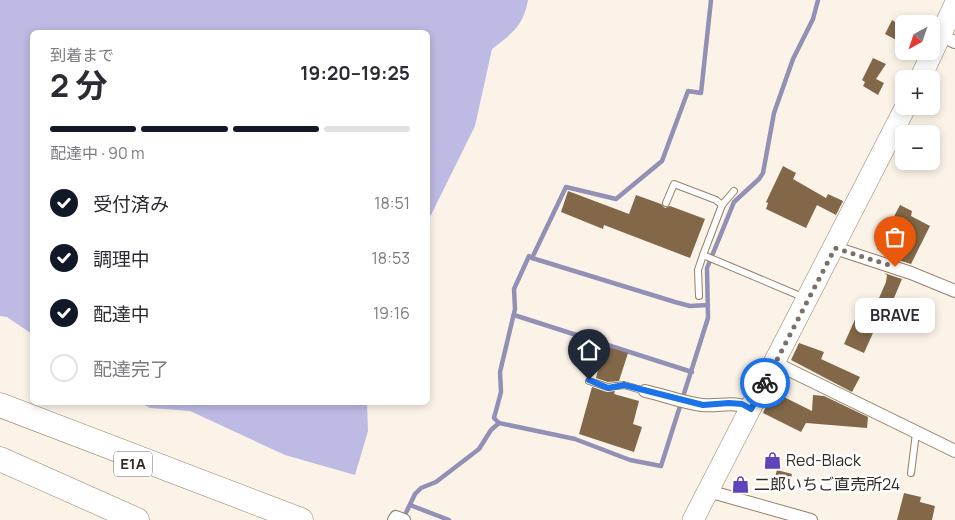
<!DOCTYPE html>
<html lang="ja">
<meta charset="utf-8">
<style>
body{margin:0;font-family:Manrope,"Noto Sans JP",sans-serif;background:#f7f7f7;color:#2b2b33;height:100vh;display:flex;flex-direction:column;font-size:19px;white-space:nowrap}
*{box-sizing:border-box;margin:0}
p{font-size:16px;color:#7c7c81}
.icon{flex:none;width:28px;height:28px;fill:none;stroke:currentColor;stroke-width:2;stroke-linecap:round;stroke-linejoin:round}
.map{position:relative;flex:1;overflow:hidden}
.panel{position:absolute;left:30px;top:30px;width:400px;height:375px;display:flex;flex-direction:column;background:#fff;border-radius:8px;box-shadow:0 2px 8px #0003}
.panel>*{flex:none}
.needle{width:32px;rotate:220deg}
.controls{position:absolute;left:895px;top:15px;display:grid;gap:10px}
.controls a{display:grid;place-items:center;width:45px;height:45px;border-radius:8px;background:#fff;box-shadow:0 2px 8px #0003;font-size:25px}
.pin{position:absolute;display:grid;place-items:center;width:42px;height:42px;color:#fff;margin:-51px -21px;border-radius:50% 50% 50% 0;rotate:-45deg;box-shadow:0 0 5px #0007}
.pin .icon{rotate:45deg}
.courier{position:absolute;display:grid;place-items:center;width:50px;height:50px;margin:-25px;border:4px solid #1a73e8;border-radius:50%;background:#fff;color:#222;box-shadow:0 1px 6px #0007}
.bubble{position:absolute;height:35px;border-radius:8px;background:#fff;box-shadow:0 2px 8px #0003;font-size:16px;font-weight:700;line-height:35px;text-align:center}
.headline em{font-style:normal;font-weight:700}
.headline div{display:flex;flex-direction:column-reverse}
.headline{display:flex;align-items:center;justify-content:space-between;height:85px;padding:0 20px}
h1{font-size:32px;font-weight:700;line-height:38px}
.bar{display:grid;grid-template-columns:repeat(4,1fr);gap:8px 5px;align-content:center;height:60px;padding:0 20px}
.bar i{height:6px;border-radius:4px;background:#e1e1e2}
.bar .current{background:#111827}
.bar p{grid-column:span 4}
ol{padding:0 20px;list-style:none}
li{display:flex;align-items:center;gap:15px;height:55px}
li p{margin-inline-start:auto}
li .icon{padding:5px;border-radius:50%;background:#111827;color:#fff;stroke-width:4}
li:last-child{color:#7c7c81}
li i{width:28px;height:28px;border:2px solid #e1e1e2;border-radius:50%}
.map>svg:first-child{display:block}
</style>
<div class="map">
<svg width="955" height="520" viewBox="0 0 955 520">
<rect width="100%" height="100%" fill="#fcf3e8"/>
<g fill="#bdbae3">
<path d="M 0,0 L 528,0 C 523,27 512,33 492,49 L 475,126 L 428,221 L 428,32 L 32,32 L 32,334 L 7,317 L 0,316 Z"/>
<polygon points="141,403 367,403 368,431 355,475 285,455 190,411 150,408"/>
</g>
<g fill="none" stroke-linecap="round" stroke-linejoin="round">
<g stroke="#9390b6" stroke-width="4.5">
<polyline points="532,258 675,302 690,306 708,305"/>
<polyline points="514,315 692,372"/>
<polyline points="499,423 494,418 501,392 500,372 515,309 514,289 529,256 532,258 566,187 616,199 662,161 688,91 701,93 711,0"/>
<polyline points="410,505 449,520"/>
<polyline points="403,519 415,494 421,488 436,482 479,449 491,430 499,423 575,439 630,460 661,466 708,318 707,268 734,202 759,179 763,173 774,113 793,59 813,19 818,0"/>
</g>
</g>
<g fill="#826848">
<polygon points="892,20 904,27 904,44 885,34"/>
<polygon points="873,58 886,64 876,79 884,83 878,95 863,86 865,82 862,80"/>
<polygon points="783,166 796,173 793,179 826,198 828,194 843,201 836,215 817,205 806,228 766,209 768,203 766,202"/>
<polygon points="568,191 629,214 636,195 661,204 665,208 670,206 705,219 690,258 604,225 603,229 561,212"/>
<polygon points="900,205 912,211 911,216 930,226 911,264 892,258 877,249"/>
<polygon points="884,273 902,279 886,317 873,312 886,282 887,275"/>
<polygon points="857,315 877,324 864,353 844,344"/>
<polygon points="799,343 824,352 821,359 860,377 852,392 791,360"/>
<polygon points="601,345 628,353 619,381 608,382 596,378 599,366 594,364"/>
<polygon points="592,387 607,392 615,391 614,394 639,401 633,424 642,427 634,452 579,434"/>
<polygon points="813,395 824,396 868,417 867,428 806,423 801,432 763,413 771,396 783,400 784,397 812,411"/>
<polygon points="777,470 792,474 789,487 773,483"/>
<polygon points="904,493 921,497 920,502 935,506 932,520 897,520"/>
</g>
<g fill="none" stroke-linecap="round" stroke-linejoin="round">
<defs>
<g id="lane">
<polyline points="734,191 722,205 703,255 805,298"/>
<polyline points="666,203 674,184 716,200 722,205"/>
<polyline points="699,296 698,270 703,255"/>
<polyline points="589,381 608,387 624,385 645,391"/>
<polyline points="911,473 916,433"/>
</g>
<g id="street">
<polyline points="941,36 955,42"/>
<polyline points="835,248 911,273 955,291"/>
<polyline points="775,363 955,451"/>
<path d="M 645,391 C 664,395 683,403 702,405 C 720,407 734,400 751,409"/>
<polyline points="708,491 811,520"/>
<polyline points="394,520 396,517 404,520"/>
</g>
<g id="primary">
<polyline points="920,79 955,4"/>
<polyline points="693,520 906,106"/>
</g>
<g id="highway">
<polyline points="0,405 301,520"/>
<polyline points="0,459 137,520"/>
</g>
</defs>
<use href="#lane" stroke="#968168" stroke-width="8"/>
<use href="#street" stroke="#968168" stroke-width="14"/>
<use href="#primary" stroke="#968168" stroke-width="22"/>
<use href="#highway" stroke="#968168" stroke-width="25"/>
<use href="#lane" stroke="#fff" stroke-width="6"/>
<use href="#street" stroke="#fff" stroke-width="12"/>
<use href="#primary" stroke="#fff" stroke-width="21"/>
<use href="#highway" stroke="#fff" stroke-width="24"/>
</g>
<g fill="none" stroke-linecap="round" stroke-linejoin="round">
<polyline stroke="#797066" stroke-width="5" stroke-dasharray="0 9" points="765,383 835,248 895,267"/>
<polyline stroke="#1a73e8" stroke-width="6" points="589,380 608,388 624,385 703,405 729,403 742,404 751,409 765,383"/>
</g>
<defs>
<symbol id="shop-bare" viewBox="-9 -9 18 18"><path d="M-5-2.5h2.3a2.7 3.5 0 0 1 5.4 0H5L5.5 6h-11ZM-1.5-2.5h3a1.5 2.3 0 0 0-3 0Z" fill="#5e43bb" stroke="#fff" stroke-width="2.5" paint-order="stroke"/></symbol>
</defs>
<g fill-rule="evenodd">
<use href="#shop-bare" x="760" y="448" width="25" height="25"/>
<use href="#shop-bare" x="728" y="472" width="25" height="25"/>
</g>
<g text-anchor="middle" stroke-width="5" stroke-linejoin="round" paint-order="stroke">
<rect fill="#fff" stroke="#706a63" stroke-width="1" x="114" y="451.5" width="38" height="25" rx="4"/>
<g font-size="15" font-weight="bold" fill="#332a20">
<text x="133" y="469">E1A</text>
</g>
<g font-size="16" fill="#332a20" stroke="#fff" text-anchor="start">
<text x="786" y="466">Red-Black</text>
<text x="754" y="490">二郎いちご直売所24</text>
</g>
</g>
</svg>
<div class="controls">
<a><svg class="needle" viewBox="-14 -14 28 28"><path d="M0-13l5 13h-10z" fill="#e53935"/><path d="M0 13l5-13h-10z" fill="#7c7c81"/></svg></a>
<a>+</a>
<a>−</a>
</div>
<div class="pin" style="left:895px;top:267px;background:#ea580c"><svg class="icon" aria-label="bag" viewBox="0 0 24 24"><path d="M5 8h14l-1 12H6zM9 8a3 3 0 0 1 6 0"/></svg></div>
<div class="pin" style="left:589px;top:380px;background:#1f2937"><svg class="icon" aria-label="home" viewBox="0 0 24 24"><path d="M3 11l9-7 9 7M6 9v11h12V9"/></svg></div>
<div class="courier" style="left:765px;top:383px"><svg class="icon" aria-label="bike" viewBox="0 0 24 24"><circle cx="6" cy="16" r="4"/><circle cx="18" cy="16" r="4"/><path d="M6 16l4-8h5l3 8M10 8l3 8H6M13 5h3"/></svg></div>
<div class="bubble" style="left:855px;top:298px;width:80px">BRAVE</div>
<section class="panel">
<div class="headline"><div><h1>2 分</h1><p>到着まで</p></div><em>19:20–19:25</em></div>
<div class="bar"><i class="current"></i><i class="current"></i><i class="current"></i><i></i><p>配達中 · 90 m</p></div>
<ol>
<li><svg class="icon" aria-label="check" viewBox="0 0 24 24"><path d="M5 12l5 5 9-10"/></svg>受付済み<p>18:51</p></li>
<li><svg class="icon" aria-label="check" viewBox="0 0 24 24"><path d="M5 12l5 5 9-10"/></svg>調理中<p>18:53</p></li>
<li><svg class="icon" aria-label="check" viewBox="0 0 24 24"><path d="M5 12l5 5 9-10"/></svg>配達中<p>19:16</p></li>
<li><i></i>配達完了</li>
</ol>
</section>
</div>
